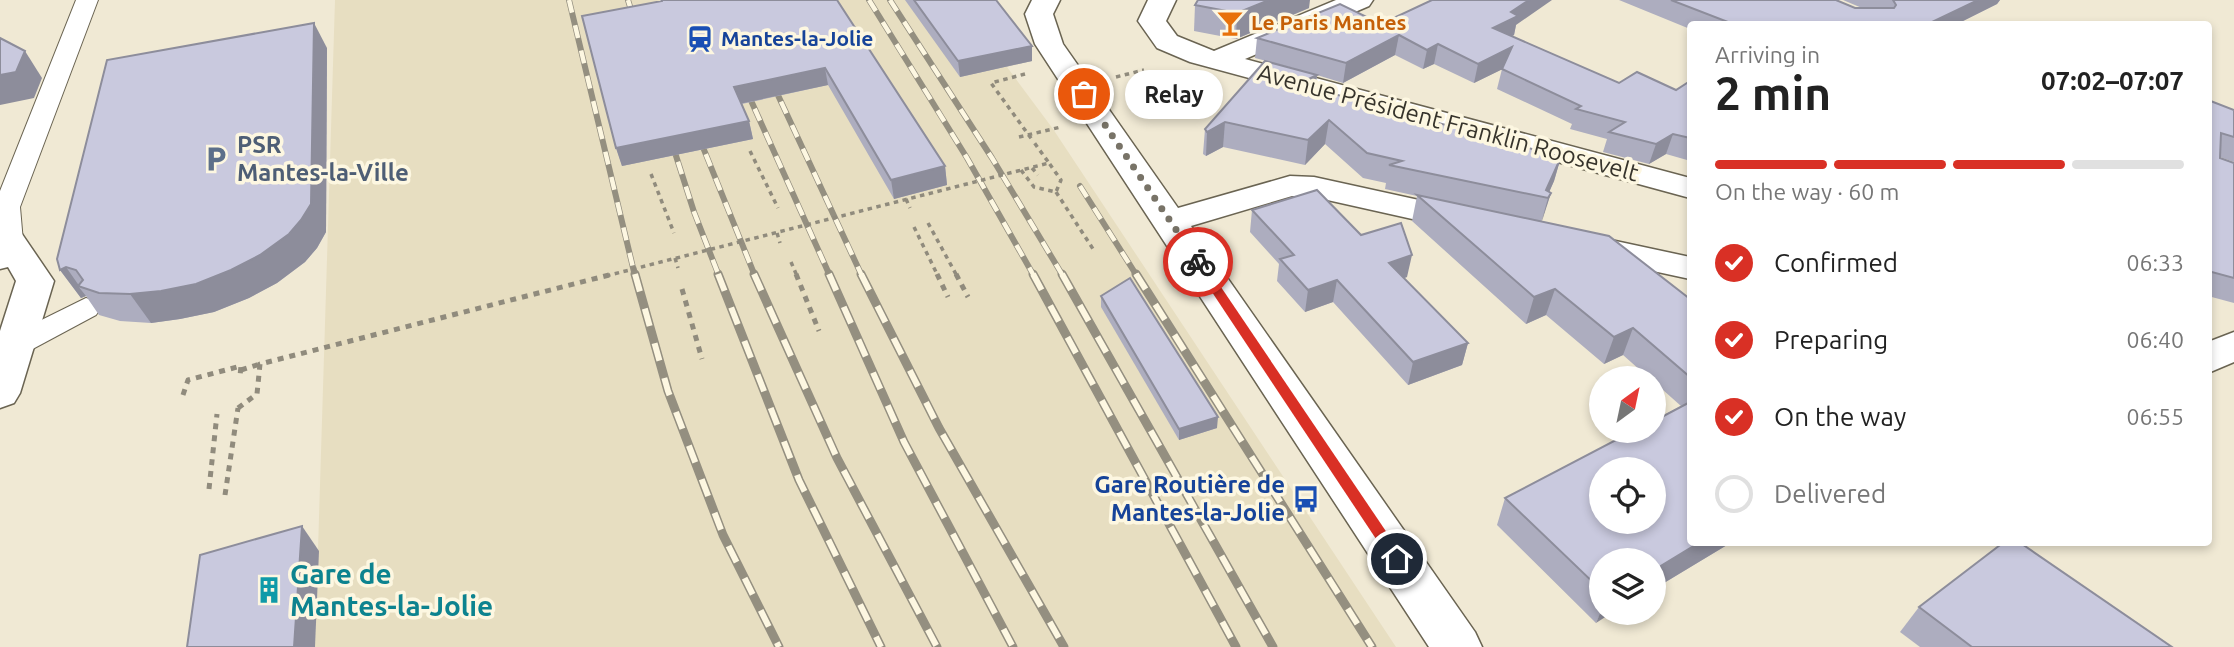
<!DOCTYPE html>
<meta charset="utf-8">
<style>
body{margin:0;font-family:Ubuntu,sans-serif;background:#f2f2f2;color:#222;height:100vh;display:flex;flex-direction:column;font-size:26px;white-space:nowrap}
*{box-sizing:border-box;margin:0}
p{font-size:23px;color:#767676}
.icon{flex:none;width:38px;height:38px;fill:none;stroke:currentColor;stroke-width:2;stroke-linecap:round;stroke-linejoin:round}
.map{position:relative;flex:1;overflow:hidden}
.drawer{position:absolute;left:1687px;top:21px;width:525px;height:525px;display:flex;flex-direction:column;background:#fff;border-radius:7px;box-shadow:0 4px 10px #0003}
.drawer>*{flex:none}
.needle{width:46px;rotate:33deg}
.fabs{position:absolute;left:1589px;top:366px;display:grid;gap:14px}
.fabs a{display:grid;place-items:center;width:77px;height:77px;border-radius:50%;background:#fff;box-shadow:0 4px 10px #0003;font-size:35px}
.pin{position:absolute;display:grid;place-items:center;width:60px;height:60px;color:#fff;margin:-30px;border:4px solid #fff;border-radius:50%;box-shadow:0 2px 7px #0007}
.courier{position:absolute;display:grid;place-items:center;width:70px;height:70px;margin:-35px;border:5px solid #d93025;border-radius:50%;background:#fff;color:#222;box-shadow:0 2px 9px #0007}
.bubble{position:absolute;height:49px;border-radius:24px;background:#fff;box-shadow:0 4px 10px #0003;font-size:23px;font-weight:700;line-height:49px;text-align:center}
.overview em{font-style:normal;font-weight:700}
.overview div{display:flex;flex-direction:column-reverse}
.overview{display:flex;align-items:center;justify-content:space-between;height:119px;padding:0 28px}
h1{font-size:46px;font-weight:700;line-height:52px}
.bar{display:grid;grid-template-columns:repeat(4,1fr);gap:10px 7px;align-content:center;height:84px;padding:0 28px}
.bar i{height:9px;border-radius:5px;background:#e0e0e0}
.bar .on{background:#d93025}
.bar p{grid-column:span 4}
ol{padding:0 28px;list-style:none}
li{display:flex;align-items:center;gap:21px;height:77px}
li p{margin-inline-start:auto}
li .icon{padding:7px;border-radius:50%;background:#d93025;color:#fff;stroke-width:4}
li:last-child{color:#767676}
li i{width:38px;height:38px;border:4px solid #e0e0e0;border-radius:50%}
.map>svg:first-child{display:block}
</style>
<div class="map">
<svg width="2234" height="647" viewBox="0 0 2234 647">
<rect width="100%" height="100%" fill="#f0e9d4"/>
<polygon fill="#e7dec1" points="335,0 986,0 1032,61 1007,67 1053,129 1396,647 315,647"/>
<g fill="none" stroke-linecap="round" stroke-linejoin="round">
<defs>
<g id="lane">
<polygon points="76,0 98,0 20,207 23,242 19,248 9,251 0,248 0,191"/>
<polygon points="86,298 96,301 101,308 96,315 27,352 16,355 5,352 1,345 5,338"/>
</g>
<g id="street">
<polygon points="1032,0 1060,0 1053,14 1063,44 1178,208 1290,176 1314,177 1478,213 1483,220 1478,227 1466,231 1314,197 1292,196 1191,226 1475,632 1482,647 1429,647 1035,44 1025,14"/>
<polygon points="1148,0 1176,0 1166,21 1177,36 1214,51 1336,0 1373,0 1369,6 1245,59 1690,178 1690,198 1190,62 1157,48 1138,21"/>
<polygon points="9,231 22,234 54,281 20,393 14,403 0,408 0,331 16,281 8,267 0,269 0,233"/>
<polygon points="1583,234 1690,257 1690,279 1570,253 1565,245 1570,237"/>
<polygon points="2234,332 2234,362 2208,373 2208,342"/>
</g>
</defs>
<use href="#lane" stroke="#6a6452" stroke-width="2"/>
<use href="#street" stroke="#6a6452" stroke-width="3"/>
<g stroke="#908b7d" stroke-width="3.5" stroke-dasharray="4.5 4.5" stroke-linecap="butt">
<polyline points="1025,74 991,83 1033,141"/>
<polyline points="1116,77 1144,70"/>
<polyline points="1019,137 1061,127"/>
<polyline points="750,151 778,208"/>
<polyline points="1032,168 1038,175"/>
<polyline points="1021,170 1034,187 1056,192 1061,180 1049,163"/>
<polyline points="651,174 674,233"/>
<polyline points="1056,192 1095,252"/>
<polyline points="906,199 910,208"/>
<polyline points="928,223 957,276"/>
<polyline points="914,227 938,276"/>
<polyline points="777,233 780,243"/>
<polyline points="675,258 678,268"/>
<polyline points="791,262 797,276"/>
</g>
<g stroke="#908b7d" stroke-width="5" stroke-dasharray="6 6" stroke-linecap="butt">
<polyline points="796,274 819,331"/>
<polyline points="937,274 948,297"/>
<polyline points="956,274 968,297"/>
<polyline points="682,289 702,359"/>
<polyline points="241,370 260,364"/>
<polyline points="183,395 188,380 241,366 240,376"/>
<polyline points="209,489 217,414"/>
<polyline points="225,495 238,408"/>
</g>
<use href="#lane" fill="#fff" fill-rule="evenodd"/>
<use href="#street" fill="#fff" fill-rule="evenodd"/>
<defs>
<g id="rail-far1">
<polyline points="569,0 635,276"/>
<polyline points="628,0 636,26"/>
<polyline points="869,0 967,158 1034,276"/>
<polyline points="890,0 992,158 1063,276"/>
<polyline points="770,78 862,276"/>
<polyline points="744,85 830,276"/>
<polyline points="696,130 755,276"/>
<polyline points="670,137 694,212 719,276"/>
<polyline points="1080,186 1137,276"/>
</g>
<g id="rail">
<polyline points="635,274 668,391 723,535 779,647"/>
<polyline points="718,274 799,480 881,647"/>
<polyline points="754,274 837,458 937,647"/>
<polyline points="829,274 904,442 1013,647"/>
<polyline points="861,274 939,428 1064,647"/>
<polyline points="1033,274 1236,647"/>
<polyline points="1062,274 1273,647"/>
<polyline points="1136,274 1372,647"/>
</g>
</defs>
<use href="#rail-far1" stroke="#948f80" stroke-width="6"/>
<use href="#rail" stroke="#948f80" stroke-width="9"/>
<use href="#rail-far1" stroke="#fdf7e1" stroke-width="4.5" stroke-dasharray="13" stroke-linecap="butt"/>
<use href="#rail" stroke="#fdf7e1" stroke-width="6" stroke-dasharray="18" stroke-linecap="butt"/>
<polyline stroke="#908b7d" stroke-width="3.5" stroke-dasharray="4.5 4.5" stroke-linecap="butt" points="606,276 1049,163 1033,141"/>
<polyline stroke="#908b7d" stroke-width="5" stroke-dasharray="6 6" stroke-linecap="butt" points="238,408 257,394 260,364 613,274"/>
</g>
<g fill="#adadbf">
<polygon points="660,0 837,0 945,166 947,185 894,199 828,85 742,104 749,121 753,139 622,166 616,148 661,2"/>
<polygon points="905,0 996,0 1032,46 1032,61 960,77"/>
<polygon points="1619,0 1836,0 1855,8 1862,8 1843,0 2000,0 1997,4 1957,24 1690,24 1690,29"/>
<polygon points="1195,5 1309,8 1236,39 1194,31"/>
<polygon points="1381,24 1516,25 1514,35 1512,36 1619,83 1676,90 1690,81 1690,150 1687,160 1666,154 1649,164 1603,152 1607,139 1570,129 1572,124 1497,89 1502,69 1474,83 1434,64 1423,69 1395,55 1343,83 1317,75 1315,89 1561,157 1554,181 1549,192 1551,193 1541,222 1690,299 1690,542 1732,542 1654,589 1601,560 1601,612 1596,623 1497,525 1505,498 1681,406 1654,382 1654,378 1649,378 1623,355 1604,364 1546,315 1526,324 1412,221 1417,196 1385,189 1386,183 1363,178 1325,144 1305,165 1223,147 1206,156 1203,154 1205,129 1293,68 1255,58 1257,38"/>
<polygon points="327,48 326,232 317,248 305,262 277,283 249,298 214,312 180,319 151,323 120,321 99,315 86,296 81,298 60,270"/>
<polygon points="2208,100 2234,110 2234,162 2220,157 2220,158 2234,163 2234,303 2208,296"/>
<polygon points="1252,210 1361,235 1407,277 1404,278 1468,343 1462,365 1408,385 1333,302 1305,312 1277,281 1279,264 1250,232"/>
<polygon points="1101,296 1217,428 1179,440 1101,307"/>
<polygon points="1919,607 2172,647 1920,647 1900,632"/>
</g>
<g fill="#8d8d9b">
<polygon points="1269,0 1310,0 1309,8 1236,39 1237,13"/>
<polygon points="1529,0 1552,0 1516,25 1514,35 1489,47 1493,28 1511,12"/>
<polygon points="1978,0 2000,0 1997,4 1957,24 1928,24"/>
<polygon points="314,23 327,48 326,232 317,248 305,262 277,283 249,298 214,312 180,319 151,323 130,294"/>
<polygon points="1399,35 1395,55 1343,83 1346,63"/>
<polygon points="1438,44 1434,64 1423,69 1427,50"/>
<polygon points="1032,46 1032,61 960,77 958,61"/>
<polygon points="1512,47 1507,67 1474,83 1478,64"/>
<polygon points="25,51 42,78 34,98 0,105 0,75"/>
<polygon points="825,68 828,85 739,104 734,87"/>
<polygon points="1317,75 1314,98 1298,84"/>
<polygon points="1329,120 1325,144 1305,165 1308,140"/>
<polygon points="749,121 753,139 622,166 616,148"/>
<polygon points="1225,122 1223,147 1206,156 1207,132"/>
<polygon points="1673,134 1666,154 1649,164 1656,144"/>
<polygon points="1561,157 1554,181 1547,197 1546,190"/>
<polygon points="945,166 947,185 894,199 891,180"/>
<polygon points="1551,193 1543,218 1541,223 1548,198"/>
<polygon points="1412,255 1407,277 1385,285 1389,263"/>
<polygon points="66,267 80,287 78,286 86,296 81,298 60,270"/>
<polygon points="1337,280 1333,302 1305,312 1308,290"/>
<polygon points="1555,289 1546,315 1526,324 1534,297"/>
<polygon points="1633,328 1623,355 1604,364 1614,337"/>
<polygon points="1468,343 1462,365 1408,385 1413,362"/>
<polygon points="1218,417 1217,428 1179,440 1179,429"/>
<polygon points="302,526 319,551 315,647 294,647"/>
<polygon points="1700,542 1732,542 1654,589 1654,570"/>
<polygon points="1601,611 1601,612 1613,612 1596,623"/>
</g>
<g fill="#c9c9de" stroke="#8d8d9b" stroke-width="2" fill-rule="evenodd">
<polygon points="662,0 837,0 945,166 891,180 825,68 734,87 749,121 616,148 582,16 662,1"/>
<polygon points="914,0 996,0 1032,46 958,61"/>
<polygon points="1198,0 1269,0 1237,13 1195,5"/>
<polygon points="1432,0 1529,0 1511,12 1518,16 1493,28 1619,83 1637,72 1676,90 1690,81 1690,138 1673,134 1656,144 1609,132 1625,122 1576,109 1581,106 1502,69 1512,47 1478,64 1438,44 1427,50 1399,35 1346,63 1257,38 1340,4 1381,24"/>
<polygon points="1671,0 1836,0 1855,8 1894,8 1896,5 1893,0 1978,0 1928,24 1733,24"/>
<polygon points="314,23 311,204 301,220 289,234 260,255 231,270 196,284 161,291 130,294 99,293 78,286 83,280 76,270 66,267 60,270 57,259 107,60"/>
<polygon points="0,38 25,51 16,72 0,75"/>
<polygon points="1265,61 1317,75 1298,84 1561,157 1546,190 1551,193 1548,198 1389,165 1402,161 1367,153 1329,120 1308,140 1225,122 1207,132 1205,129"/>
<polygon points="2208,100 2234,110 2234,137 2221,133 2220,158 2234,163 2234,278 2208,271"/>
<polygon points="1317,190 1361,235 1401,223 1412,255 1389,263 1468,343 1413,362 1337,280 1308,290 1280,259 1294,255 1252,210"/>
<polygon points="1417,195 1609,236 1690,299 1690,377 1633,328 1614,337 1555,289 1534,297"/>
<polygon points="1130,278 1218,417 1179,429 1101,296"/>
<path d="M 1690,402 L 1690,542 L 1700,542 L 1654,570 L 1654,560 L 1601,560 L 1601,590 L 1505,498 L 1635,430 L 1654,430 L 1654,421 ZM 1601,469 L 1654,469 L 1654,522 L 1601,522 Z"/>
<polygon points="302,526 294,647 187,647 200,555"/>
<polygon points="2004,542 2019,542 2172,647 1972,647 1919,607"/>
</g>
<polygon fill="#d93025" points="1198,258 1202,259 1402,555 1402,563 1392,563 1192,262"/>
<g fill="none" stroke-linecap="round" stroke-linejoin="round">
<polyline stroke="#787367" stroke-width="7" stroke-dasharray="0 12.6" points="1084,94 1198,262"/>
</g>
<defs>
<symbol id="bar-bare" viewBox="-9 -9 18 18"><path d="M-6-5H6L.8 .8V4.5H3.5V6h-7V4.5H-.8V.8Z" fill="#e8710a" stroke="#fdf7e1" stroke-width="2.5" paint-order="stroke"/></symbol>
<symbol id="station-bare" viewBox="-9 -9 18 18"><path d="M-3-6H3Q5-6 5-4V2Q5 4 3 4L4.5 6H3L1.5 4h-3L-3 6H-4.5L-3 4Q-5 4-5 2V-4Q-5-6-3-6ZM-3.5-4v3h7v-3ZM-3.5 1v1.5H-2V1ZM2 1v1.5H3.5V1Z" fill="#1a4fb4" stroke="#fdf7e1" stroke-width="2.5" paint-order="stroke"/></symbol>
<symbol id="parking-bare" viewBox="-9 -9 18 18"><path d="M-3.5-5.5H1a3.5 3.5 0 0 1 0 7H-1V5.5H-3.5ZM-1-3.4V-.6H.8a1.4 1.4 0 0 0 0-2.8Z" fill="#5c6f8a" stroke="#fdf7e1" stroke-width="2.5" paint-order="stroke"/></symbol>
<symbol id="bus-bare" viewBox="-9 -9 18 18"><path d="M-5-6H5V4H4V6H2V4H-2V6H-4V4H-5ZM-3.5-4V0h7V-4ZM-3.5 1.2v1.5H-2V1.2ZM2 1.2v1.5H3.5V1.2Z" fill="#1a4fb4" stroke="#fdf7e1" stroke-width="2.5" paint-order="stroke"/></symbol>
<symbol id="building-bare" viewBox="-9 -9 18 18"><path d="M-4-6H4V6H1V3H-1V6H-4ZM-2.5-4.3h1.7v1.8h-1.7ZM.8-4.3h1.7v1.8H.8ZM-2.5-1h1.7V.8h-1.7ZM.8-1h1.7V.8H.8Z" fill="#0f9aa8" stroke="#fdf7e1" stroke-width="2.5" paint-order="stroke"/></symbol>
</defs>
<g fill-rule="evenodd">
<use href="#bar-bare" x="1211" y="4" width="38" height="38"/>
<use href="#station-bare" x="681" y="20" width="38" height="38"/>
<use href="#parking-bare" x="197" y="140" width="38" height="38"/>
<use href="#bus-bare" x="1287" y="480" width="38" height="38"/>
<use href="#building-bare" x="250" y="571" width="38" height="38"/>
</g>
<g text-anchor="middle" stroke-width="7" stroke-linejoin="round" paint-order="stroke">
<g font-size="21" font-weight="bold" fill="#c56008" stroke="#fdf7e1" text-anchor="start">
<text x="1251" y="30">Le Paris Mantes</text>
</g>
<g font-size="21" font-weight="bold" fill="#164399" stroke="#fdf7e1" text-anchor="start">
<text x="721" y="46">Mantes-la-Jolie</text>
</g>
<g font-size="24" fill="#37342c" stroke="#fdf7e1">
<text transform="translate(1448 123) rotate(15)" y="8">Avenue Président Franklin Roosevelt</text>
</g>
<g font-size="24" font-weight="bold" fill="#4e5e75" stroke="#fdf7e1" text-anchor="start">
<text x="237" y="153">PSR<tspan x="237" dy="28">Mantes-la-Ville</tspan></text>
</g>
<g font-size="24" font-weight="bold" fill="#164399" stroke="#fdf7e1" text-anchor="end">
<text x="1285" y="493">Gare Routière de<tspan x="1285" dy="28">Mantes-la-Jolie</tspan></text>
</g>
<g font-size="28" font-weight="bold" fill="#0d838f" stroke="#fdf7e1" text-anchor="start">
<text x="290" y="584">Gare de<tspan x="290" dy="32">Mantes-la-Jolie</tspan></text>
</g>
</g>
</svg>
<div class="fabs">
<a><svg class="needle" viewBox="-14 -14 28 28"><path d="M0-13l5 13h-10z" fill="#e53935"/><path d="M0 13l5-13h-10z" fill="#767676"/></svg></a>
<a><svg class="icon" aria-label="locate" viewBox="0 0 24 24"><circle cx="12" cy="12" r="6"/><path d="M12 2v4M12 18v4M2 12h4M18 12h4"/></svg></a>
<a><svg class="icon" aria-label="layers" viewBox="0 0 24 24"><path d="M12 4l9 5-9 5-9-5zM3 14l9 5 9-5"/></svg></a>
</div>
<div class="pin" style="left:1084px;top:94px;background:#ea580c"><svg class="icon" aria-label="bag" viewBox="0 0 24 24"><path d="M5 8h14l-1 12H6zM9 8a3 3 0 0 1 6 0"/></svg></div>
<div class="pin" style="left:1397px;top:559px;background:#1f2937"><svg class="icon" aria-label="home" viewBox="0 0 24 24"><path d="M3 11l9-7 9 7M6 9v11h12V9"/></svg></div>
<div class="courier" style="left:1198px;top:262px"><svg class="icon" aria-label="bike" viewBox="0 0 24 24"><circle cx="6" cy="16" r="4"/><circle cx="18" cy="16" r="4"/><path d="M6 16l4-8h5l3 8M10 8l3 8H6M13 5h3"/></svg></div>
<div class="bubble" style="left:1125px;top:70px;width:98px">Relay</div>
<section class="drawer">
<div class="overview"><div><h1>2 min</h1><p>Arriving in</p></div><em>07:02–07:07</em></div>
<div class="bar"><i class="on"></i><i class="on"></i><i class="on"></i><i></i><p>On the way · 60 m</p></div>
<ol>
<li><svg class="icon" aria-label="check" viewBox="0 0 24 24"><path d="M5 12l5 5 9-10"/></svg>Confirmed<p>06:33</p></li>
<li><svg class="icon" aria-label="check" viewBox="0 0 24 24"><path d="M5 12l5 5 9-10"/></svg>Preparing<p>06:40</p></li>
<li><svg class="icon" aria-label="check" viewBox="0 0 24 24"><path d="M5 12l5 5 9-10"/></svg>On the way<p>06:55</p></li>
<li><i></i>Delivered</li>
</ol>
</section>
</div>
